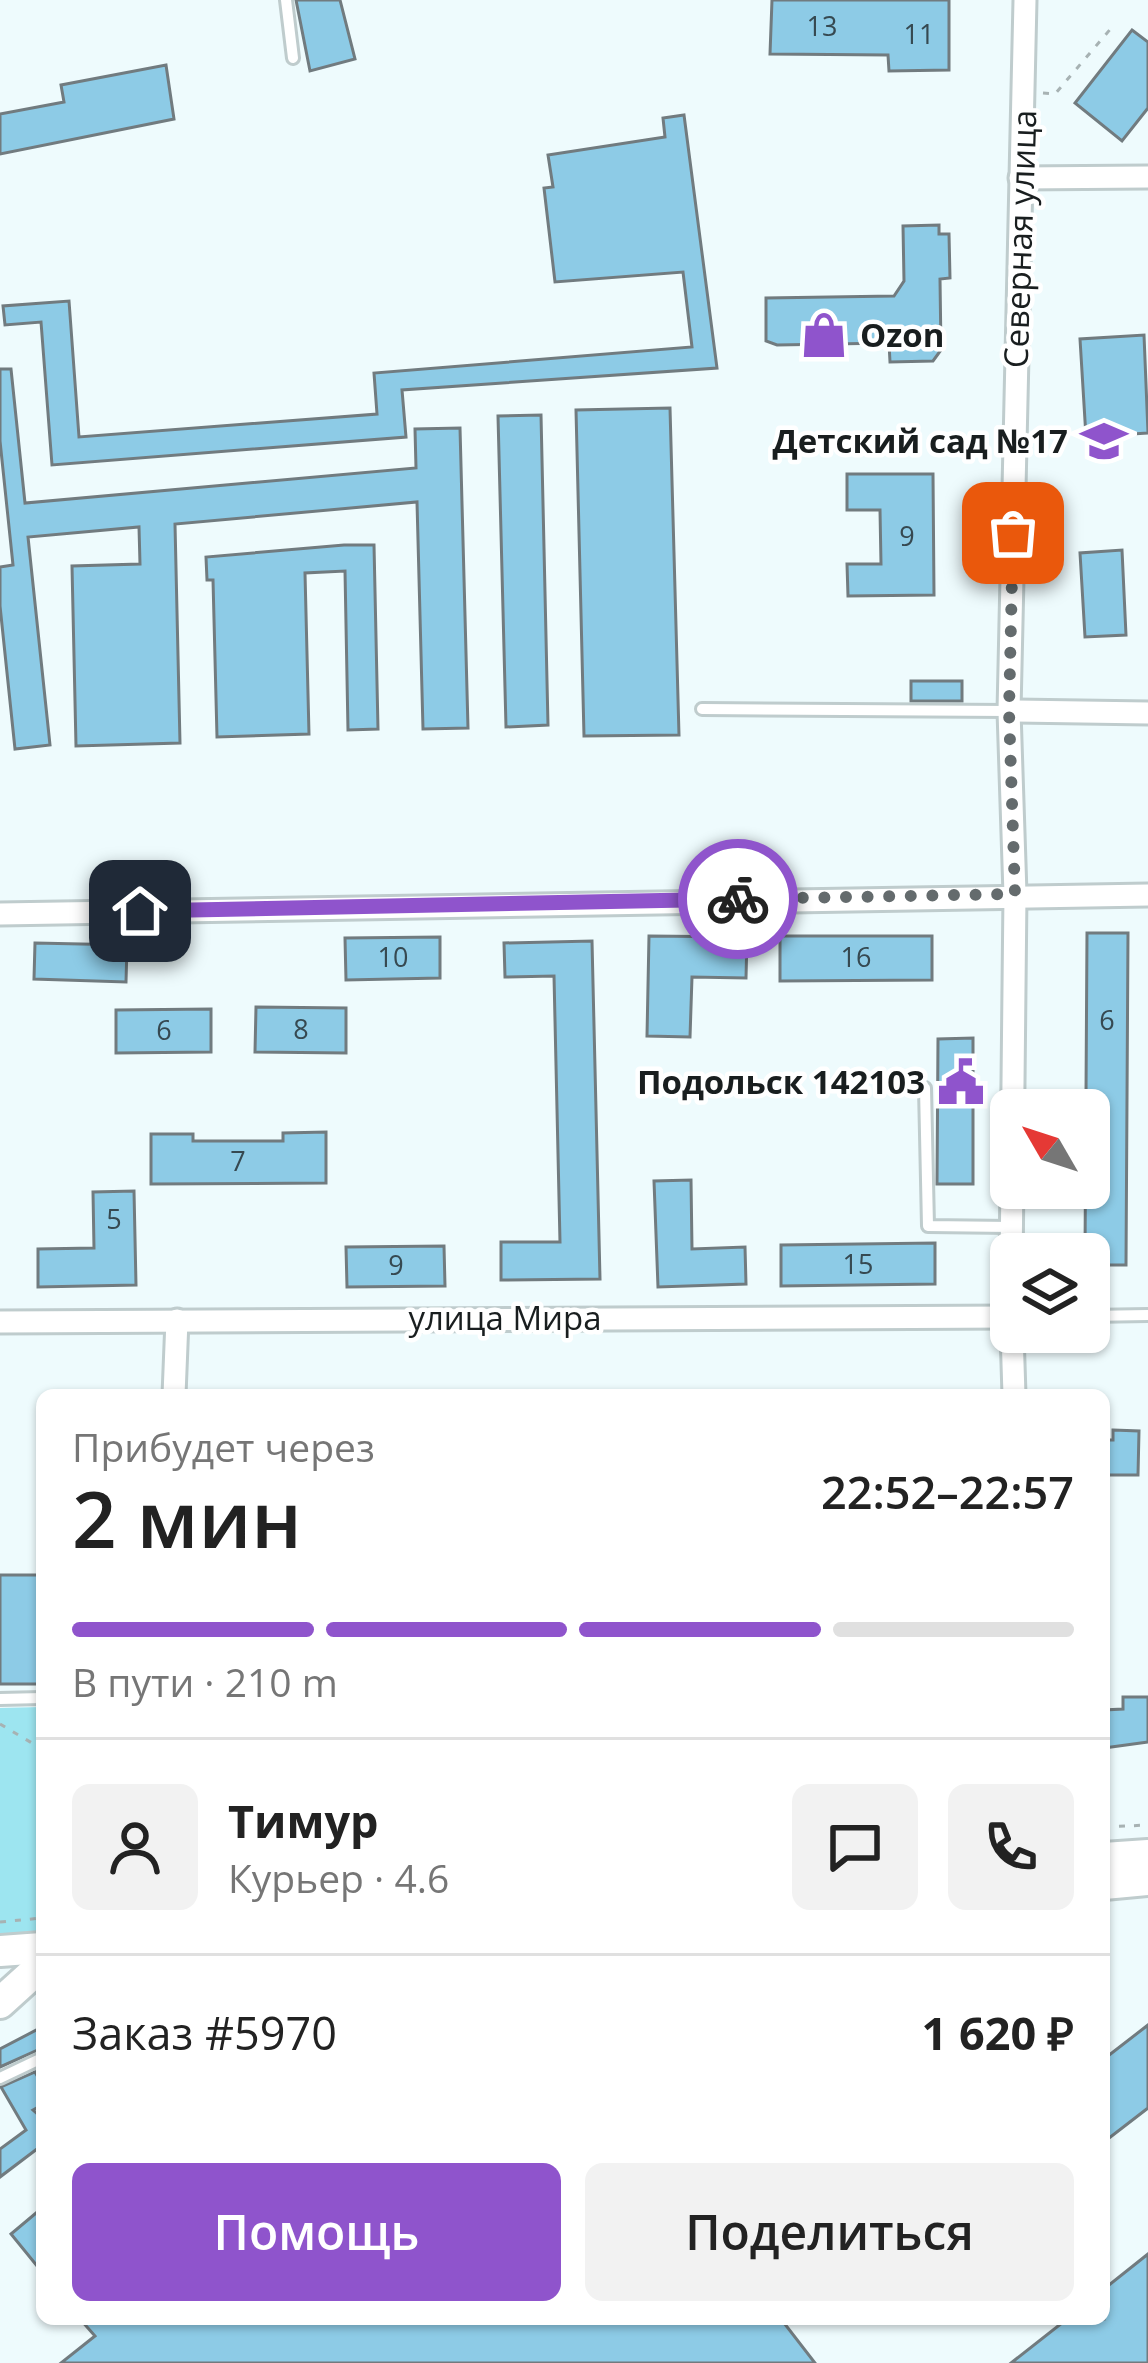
<!DOCTYPE html>
<html lang="ru">
<meta charset="utf-8">
<style>
body{margin:0;font-family:"Open Sans",sans-serif;background:#f2f2f2;color:#222;height:100vh;display:flex;flex-direction:column;font-size:45px;white-space:nowrap}
*{box-sizing:border-box;margin:0}
p{font-size:39px;color:#767676}
.icon{flex:none;width:66px;height:66px;fill:none;stroke:currentColor;stroke-width:2;stroke-linecap:round;stroke-linejoin:round}
.map{position:relative;flex:1;overflow:hidden}
.panel{position:absolute;left:36px;top:1389px;width:1074px;height:936px;display:flex;flex-direction:column;background:#fff;border-radius:18px;box-shadow:0 3px 9px #0004}
.panel>*{flex:none}
.needle{width:78px;rotate:309deg}
.tools{position:absolute;left:990px;top:1089px;display:grid;gap:24px}
.tools a{display:grid;place-items:center;width:120px;height:120px;border-radius:18px;background:#fff;box-shadow:0 3px 9px #0004;font-size:60px}
.pin{position:absolute;display:grid;place-items:center;width:102px;height:102px;color:#fff;margin:-51px;border-radius:24px;box-shadow:0 6px 18px #0006}
.courier{position:absolute;display:grid;place-items:center;width:120px;height:120px;margin:-60px;border:9px solid #8f54cc;border-radius:50%;background:#fff;color:#222;box-shadow:0 3px 15px #0007}
.summary em{font-style:normal;font-weight:600}
.summary div{display:flex;flex-direction:column-reverse}
.summary{display:flex;align-items:center;justify-content:space-between;height:204px;padding:0 36px}
h1{font-size:78px;font-weight:600;line-height:90px}
.bar{display:grid;grid-template-columns:repeat(4,1fr);gap:18px 12px;align-content:center;height:144px;padding:0 36px}
.bar i{height:15px;border-radius:9px;background:#e0e0e0}
.bar .selected{background:#8f54cc}
.bar p{grid-column:span 4}
.line{display:flex;align-items:center;gap:30px;padding:0 36px;border-top:3px solid #e0e0e0}
.line div{flex:1}
.round{display:grid;place-items:center;flex:none;width:126px;height:126px;border-radius:18px;background:#f2f2f2}
.action{display:flex;gap:24px;margin-top:auto;padding:24px 36px}
.action a{flex:1;height:138px;border-radius:18px;background:#8f54cc;color:#fff;font-size:48px;font-weight:600;line-height:138px;text-align:center}
.action a+a{background:#f2f2f2;color:#222}
.map>svg:first-child{display:block}
</style>
<div class="map">
<svg width="1148" height="2363" viewBox="0 0 1148 2363">
<rect width="100%" height="100%" fill="#eefbfd"/>
<polygon fill="#9de5f0" points="42,1707 42,1939 0,1943 0,1708"/>
<g fill="#8dcbe6" stroke="#717b7f" stroke-width="3">
<polygon points="296,0 340,0 355,59 310,71"/>
<polygon points="772,0 949,0 949,70 889,71 888,55 770,54"/>
<polygon points="1132,30 1148,42 1148,108 1122,141 1075,103"/>
<polygon points="166,65 174,119 0,154 0,114 64,102 61,85"/>
<polygon points="684,115 717,368 402,390 406,437 52,465 41,322 5,325 3,306 69,301 79,437 377,414 374,373 692,347 683,272 555,282 544,188 553,187 548,155 665,137 663,118"/>
<polygon points="939,225 939,234 949,234 950,278 940,279 941,350 933,361 890,362 889,343 777,345 766,341 766,298 894,296 904,281 903,226"/>
<polygon points="1144,335 1148,433 1086,437 1080,339"/>
<polygon points="0,369 11,369 25,503 416,468 415,429 460,428 468,728 423,729 417,502 175,524 180,743 76,746 72,566 140,564 139,527 28,537 50,745 15,749 0,606 0,567 13,565 0,441"/>
<polygon points="670,408 679,735 584,736 576,410"/>
<polygon points="541,415 548,725 506,727 498,416"/>
<polygon points="847,474 933,474 934,595 848,596 847,564 881,564 880,510 847,510"/>
<polygon points="344,545 374,545 378,729 348,730 345,571 305,573 309,734 217,737 213,580 207,580 206,557"/>
<polygon points="1122,550 1126,635 1085,637 1080,553"/>
<rect x="911" y="681" width="51" height="20"/>
<polygon points="1087,933 1128,933 1126,1265 1089,1265 1085,1254"/>
<polygon points="649,936 747,937 746,978 692,977 690,1037 647,1036"/>
<polygon points="780,936 932,936 932,980 780,981"/>
<polygon points="440,937 440,978 346,980 345,938"/>
<polygon points="592,941 600,1279 501,1280 501,1242 560,1242 554,976 505,977 504,943"/>
<polygon points="35,943 127,945 126,982 34,979"/>
<polygon points="256,1007 346,1008 346,1053 255,1052"/>
<polygon points="211,1009 211,1052 116,1053 116,1010"/>
<polygon points="973,1038 973,1184 937,1184 938,1039"/>
<polygon points="326,1132 326,1183 151,1184 151,1134 193,1134 193,1141 283,1141 283,1133"/>
<polygon points="691,1180 692,1249 745,1247 746,1284 658,1287 654,1181"/>
<polygon points="134,1191 136,1285 38,1287 38,1249 94,1248 93,1192"/>
<polygon points="935,1243 935,1284 781,1286 781,1245"/>
<polygon points="444,1246 445,1286 347,1287 346,1247"/>
<polygon points="1113,1430 1139,1431 1138,1475 1104,1475 1104,1440 1113,1440"/>
<rect x="0" y="1575" width="42" height="109"/>
<polygon points="1123,1697 1148,1697 1148,1742 1104,1748 1104,1710 1123,1709"/>
<polygon points="1148,2025 1148,2108 1104,2142 1104,2059"/>
<polygon points="42,2027 42,2048 0,2067 0,2049"/>
<polygon points="35,2072 42,2084 42,2105 33,2110 42,2118 42,2157 37,2149 0,2177 0,2149 26,2130 1,2087"/>
<polygon points="42,2208 42,2272 11,2234"/>
<polygon points="1148,2254 1148,2363 1011,2363 1067,2319 1104,2319 1104,2289"/>
<polygon points="80,2319 781,2319 815,2363 61,2363 95,2336"/>
</g>
<g fill="none" stroke-linecap="round" stroke-linejoin="round">
<defs>
<g id="lane">
<polyline points="286,0 293,58"/>
<polyline points="702,709 1009,711"/>
<polyline points="925,1088 928,1226 1011,1227"/>
<polyline points="1089,1316 1148,1315"/>
<polyline points="0,1699 42,1698"/>
<polyline points="0,2078 42,2058"/>
</g>
<g id="street">
<polyline points="1020,178 1148,177"/>
<polyline points="1009,711 1148,713"/>
<polyline points="0,914 1148,895"/>
<polyline points="1011,1270 1015,894 1009,711 1025,0"/>
<polyline points="0,1322 1011,1317"/>
<polyline points="1012,1332 1014,1395"/>
<polyline points="174,1395 177,1320"/>
</g>
<g id="secondary">
<polyline points="1104,1858 1148,1855"/>
<polyline points="1104,1884 1148,1880"/>
<polyline points="0,1951 42,1948"/>
<polyline points="0,2003 32,1974"/>
</g>
</defs>
<use href="#lane" stroke="#bfcccd" stroke-width="16"/>
<use href="#street" stroke="#bfcccd" stroke-width="27"/>
<use href="#secondary" stroke="#bfcccd" stroke-width="36"/>
<g stroke="#a7b2b3" stroke-width="3" stroke-dasharray="6 9" stroke-linecap="butt">
<polyline points="1043,93 1055,94 1113,26"/>
<polyline points="0,1724 42,1749"/>
<polyline points="1104,1827 1148,1825"/>
<polyline points="0,1922 42,1918"/>
</g>
<use href="#lane" stroke="#fff" stroke-width="10"/>
<use href="#street" stroke="#fff" stroke-width="21"/>
<use href="#secondary" stroke="#fff" stroke-width="30"/>
</g>
<g fill="none" stroke-linecap="round" stroke-linejoin="round">
<polyline stroke="#646b6d" stroke-width="12" stroke-dasharray="0 21.6" points="738,899 1015,894 1009,711 1013,533"/>
<polyline stroke="#8f54cc" stroke-width="15" points="140,911 738,899"/>
</g>
<defs>
<symbol id="shop-bare" viewBox="-9 -9 18 18"><path d="M-5-2.5h2.3a2.7 3.5 0 0 1 5.4 0H5L5.5 6h-11ZM-1.5-2.5h3a1.5 2.3 0 0 0-3 0Z" fill="#8f54cc" stroke="#fff" stroke-width="2.5" paint-order="stroke"/></symbol>
<symbol id="school-bare" viewBox="-9 -9 18 18"><path d="M0-5L7-2L0 1L-7-2ZM-4 1L0 2.5L4 1V4Q0 6-4 4Z" fill="#8f54cc" stroke="#fff" stroke-width="2.5" paint-order="stroke"/></symbol>
<symbol id="civic-bare" viewBox="-9 -9 18 18"><path d="M-.6-6.5H3V-4.5H.6V-3L4-1V1h2V6H-6V1h2V-1L-.6-3ZM-1.2 2.5V6h2.4V2.5Z" fill="#8f54cc" stroke="#fff" stroke-width="2.5" paint-order="stroke"/></symbol>
</defs>
<g fill-rule="evenodd">
<use href="#shop-bare" x="791" y="302" width="66" height="66"/>
<use href="#school-bare" x="1071" y="408" width="66" height="66"/>
<use href="#civic-bare" x="928" y="1049" width="66" height="66"/>
</g>
<g text-anchor="middle" stroke-width="9" stroke-linejoin="round" paint-order="stroke">
<g font-size="27" fill="#364951">
<text x="822" y="36">13</text>
<text x="919" y="44">11</text>
<text x="907" y="546">9</text>
<text x="393" y="967">10</text>
<text x="856" y="967">16</text>
<text x="1107" y="1030">6</text>
<text x="301" y="1039">8</text>
<text x="164" y="1040">6</text>
<text x="238" y="1171">7</text>
<text x="114" y="1229">5</text>
<text x="858" y="1274">15</text>
<text x="396" y="1275">9</text>
</g>
<g font-size="33" fill="#191e1f" stroke="#fff">
<text transform="translate(1020 239) rotate(-88)" y="12">Северная улица</text>
<text x="505" y="1330">улица Мира</text>
</g>
<g font-size="33" font-weight="bold" fill="#191e1f" stroke="#fff" text-anchor="end">
<text x="860" y="347" text-anchor="start">Ozon</text>
<text x="1068" y="453">Детский сад №17</text>
<text x="925" y="1094">Подольск 142103</text>
</g>
</g>
</svg>
<div class="tools">
<a><svg class="needle" viewBox="-14 -14 28 28"><path d="M0-13l5 13h-10z" fill="#e53935"/><path d="M0 13l5-13h-10z" fill="#767676"/></svg></a>
<a><svg class="icon" aria-label="layers" viewBox="0 0 24 24"><path d="M12 4l9 5-9 5-9-5zM3 14l9 5 9-5"/></svg></a>
</div>
<div class="pin" style="left:1013px;top:533px;background:#ea580c"><svg class="icon" aria-label="bag" viewBox="0 0 24 24"><path d="M5 8h14l-1 12H6zM9 8a3 3 0 0 1 6 0"/></svg></div>
<div class="pin" style="left:140px;top:911px;background:#1f2937"><svg class="icon" aria-label="home" viewBox="0 0 24 24"><path d="M3 11l9-7 9 7M6 9v11h12V9"/></svg></div>
<div class="courier" style="left:738px;top:899px"><svg class="icon" aria-label="bike" viewBox="0 0 24 24"><circle cx="6" cy="16" r="4"/><circle cx="18" cy="16" r="4"/><path d="M6 16l4-8h5l3 8M10 8l3 8H6M13 5h3"/></svg></div>
<section class="panel">
<div class="summary"><div><h1>2 мин</h1><p>Прибудет через</p></div><em>22:52–22:57</em></div>
<div class="bar"><i class="selected"></i><i class="selected"></i><i class="selected"></i><i></i><p>В пути · 210 m</p></div>
<div class="line" style="height:216px"><a class="round"><svg class="icon" aria-label="person" viewBox="0 0 24 24"><circle cx="12" cy="8" r="4"/><path d="M4 21q1-7 8-7t8 7"/></svg></a><div><b>Тимур</b><p>Курьер · 4.6</p></div><a class="round"><svg class="icon" aria-label="chat" viewBox="0 0 24 24"><path d="M4 5h16v11H9l-5 4z"/></svg></a><a class="round"><svg class="icon" aria-label="phone" viewBox="0 0 24 24"><path d="M5 4h4l2 5-3 2q2 4 5 5l2-3 5 2v4C11 20 4 13 5 4z"/></svg></a></div>
<div class="line" style="height:156px"><div>Заказ #5970</div><b>1 620 ₽</b></div>
<div class="action"><a>Помощь</a><a>Поделиться</a></div>
</section>
</div>
